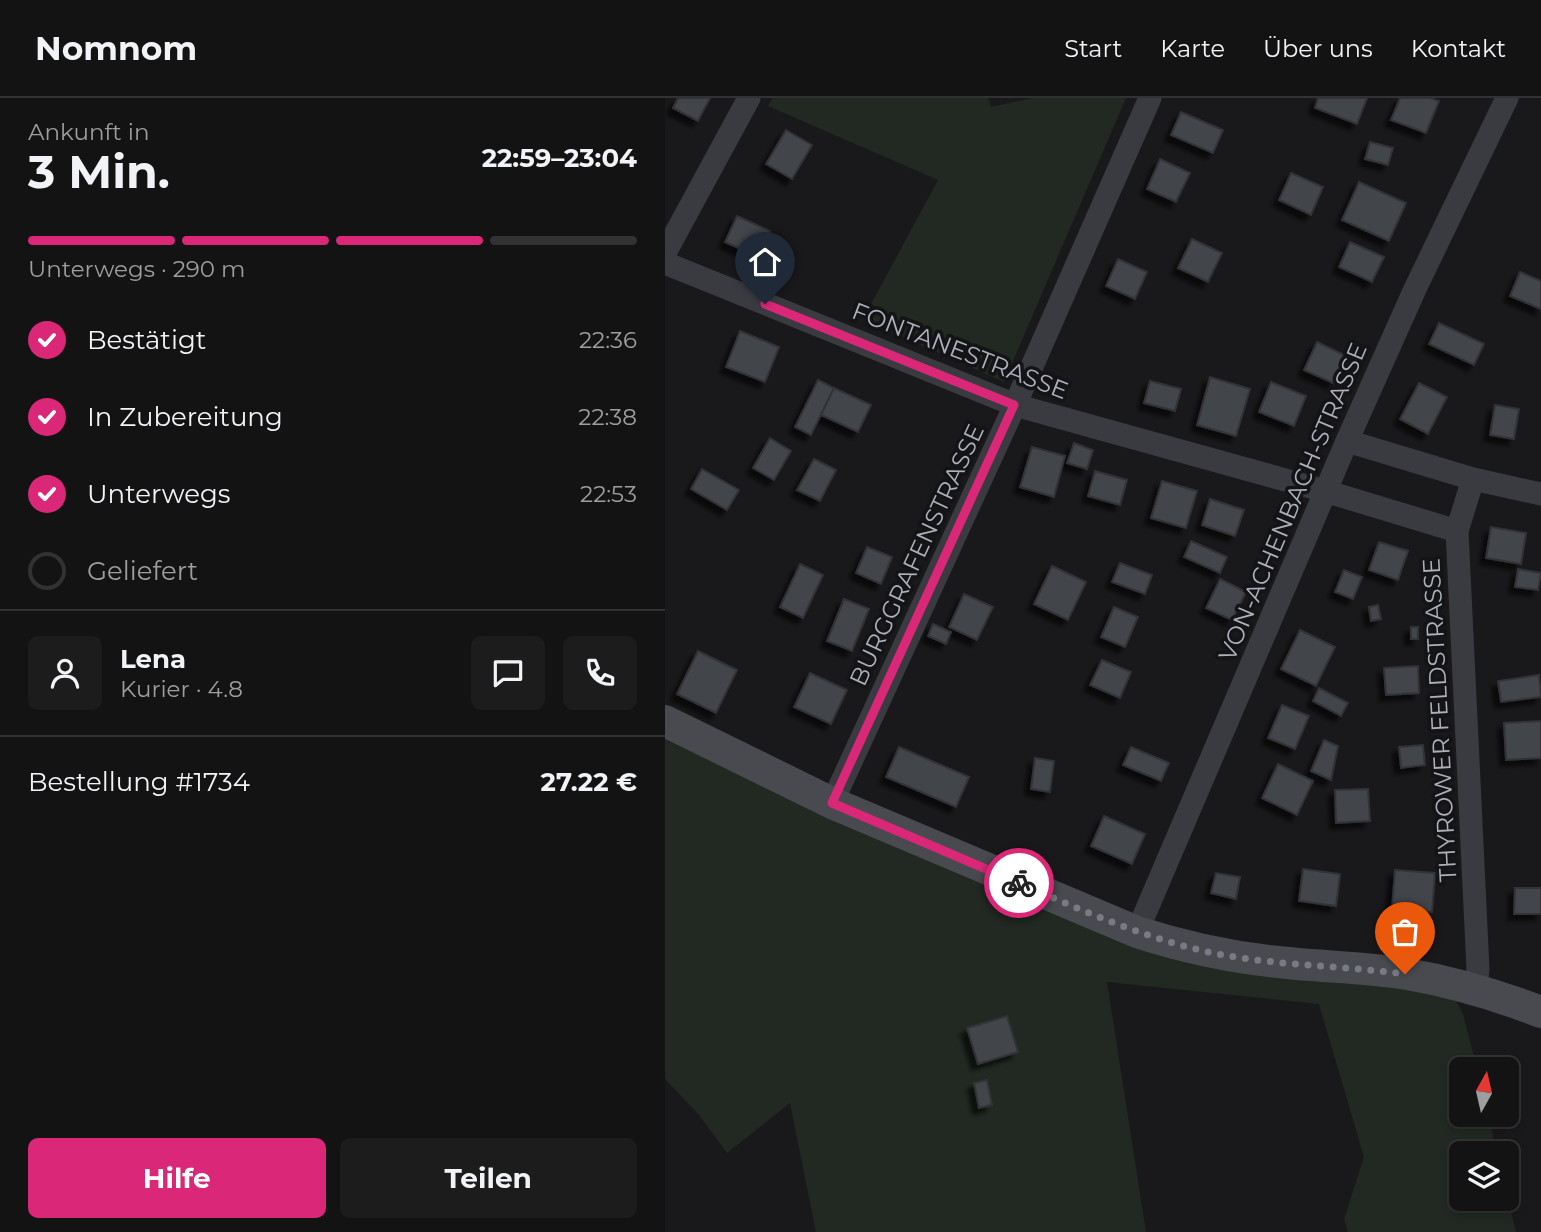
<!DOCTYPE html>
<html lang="de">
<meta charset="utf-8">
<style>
body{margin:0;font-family:Montserrat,sans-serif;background:#1c1c1d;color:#f1f3f6;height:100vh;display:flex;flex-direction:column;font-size:26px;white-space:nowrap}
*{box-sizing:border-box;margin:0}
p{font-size:23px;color:#9d9ea0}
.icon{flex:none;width:38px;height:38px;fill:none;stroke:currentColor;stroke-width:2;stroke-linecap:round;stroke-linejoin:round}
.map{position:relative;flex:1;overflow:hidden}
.details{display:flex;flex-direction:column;background:#131314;width:665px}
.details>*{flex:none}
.needle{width:46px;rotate:8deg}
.buttons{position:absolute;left:784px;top:959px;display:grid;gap:14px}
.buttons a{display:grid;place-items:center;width:70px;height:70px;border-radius:10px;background:#131314;box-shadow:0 4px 10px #0003,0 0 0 2px #323234;font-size:35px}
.pin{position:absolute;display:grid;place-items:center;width:60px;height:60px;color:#fff;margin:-72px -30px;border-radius:50% 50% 50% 0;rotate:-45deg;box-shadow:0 0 7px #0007}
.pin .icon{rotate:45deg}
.courier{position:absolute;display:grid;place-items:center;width:70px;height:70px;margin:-35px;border:5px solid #db2777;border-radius:50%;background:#fff;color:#222;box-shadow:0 2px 9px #0007}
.headline em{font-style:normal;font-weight:700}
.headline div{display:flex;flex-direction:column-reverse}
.headline{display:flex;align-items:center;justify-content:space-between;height:119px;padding:0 28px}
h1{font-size:46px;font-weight:700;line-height:52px}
.bar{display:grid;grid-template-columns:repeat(4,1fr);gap:10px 7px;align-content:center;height:84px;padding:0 28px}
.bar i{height:9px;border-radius:5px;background:#323234}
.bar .active{background:#db2777}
.bar p{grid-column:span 4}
.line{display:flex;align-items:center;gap:18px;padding:0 28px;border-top:2px solid #323234}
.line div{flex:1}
.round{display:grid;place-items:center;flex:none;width:74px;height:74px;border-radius:10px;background:#1c1c1d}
ol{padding:0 28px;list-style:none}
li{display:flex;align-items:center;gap:21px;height:77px}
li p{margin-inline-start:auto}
li .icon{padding:7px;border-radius:50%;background:#db2777;color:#fff;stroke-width:4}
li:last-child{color:#9d9ea0}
li i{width:38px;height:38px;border:4px solid #323234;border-radius:50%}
.button{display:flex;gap:14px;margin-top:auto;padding:14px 28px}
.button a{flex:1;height:80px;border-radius:10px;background:#db2777;color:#fff;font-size:28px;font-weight:700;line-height:80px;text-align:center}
.button a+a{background:#1c1c1d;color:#f1f3f6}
header{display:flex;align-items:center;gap:42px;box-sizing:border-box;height:98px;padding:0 35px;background:#131314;border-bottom:2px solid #323234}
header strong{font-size:33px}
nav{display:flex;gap:38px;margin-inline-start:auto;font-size:24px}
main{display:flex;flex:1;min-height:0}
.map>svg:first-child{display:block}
</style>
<header>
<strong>Nomnom</strong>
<nav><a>Start</a><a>Karte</a><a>Über uns</a><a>Kontakt</a></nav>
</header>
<main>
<section class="details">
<div class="headline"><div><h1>3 Min.</h1><p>Ankunft in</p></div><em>22:59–23:04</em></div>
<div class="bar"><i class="active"></i><i class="active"></i><i class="active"></i><i></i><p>Unterwegs · 290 m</p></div>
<ol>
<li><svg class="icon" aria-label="check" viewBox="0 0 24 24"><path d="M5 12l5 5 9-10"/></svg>Bestätigt<p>22:36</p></li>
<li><svg class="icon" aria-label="check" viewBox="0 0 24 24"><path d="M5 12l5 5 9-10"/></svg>In Zubereitung<p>22:38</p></li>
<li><svg class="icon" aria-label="check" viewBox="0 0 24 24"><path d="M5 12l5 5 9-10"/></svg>Unterwegs<p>22:53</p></li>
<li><i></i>Geliefert</li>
</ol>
<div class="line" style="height:126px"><a class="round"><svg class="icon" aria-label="person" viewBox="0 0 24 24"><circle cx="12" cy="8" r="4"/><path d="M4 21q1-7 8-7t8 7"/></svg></a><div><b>Lena</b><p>Kurier · 4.8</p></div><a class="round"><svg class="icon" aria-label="chat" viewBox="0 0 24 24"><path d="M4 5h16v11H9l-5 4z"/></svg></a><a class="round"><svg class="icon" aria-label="phone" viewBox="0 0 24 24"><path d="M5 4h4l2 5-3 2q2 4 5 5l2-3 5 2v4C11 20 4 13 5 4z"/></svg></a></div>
<div class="line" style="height:91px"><div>Bestellung #1734</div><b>27.22 €</b></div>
<div class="button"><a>Hilfe</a><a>Teilen</a></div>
</section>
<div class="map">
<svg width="876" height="1134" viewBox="0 0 876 1134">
<defs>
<filter id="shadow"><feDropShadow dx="-6" dy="6" stdDeviation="2" flood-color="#0009"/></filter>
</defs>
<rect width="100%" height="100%" fill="#19191b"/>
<g fill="#212922">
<polygon points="108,0 323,0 326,9 367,0 461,0 339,284 198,221 273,82 103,8"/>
<polygon points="0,635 361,800 706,883 789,899 798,916 812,971 796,971 796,1017 823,1017 832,1055 796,1055 796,1101 842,1101 842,1096 851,1134 683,1134 679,1121 699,1059 654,906 442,884 481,1134 151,1134 125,1005 62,1055 34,1017 0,981"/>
</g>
<g fill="#434448" stroke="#333337" stroke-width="2" filter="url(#shadow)">
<polygon points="13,0 45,0 33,23 8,10"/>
<polygon points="653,0 702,0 692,26 650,10"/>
<polygon points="735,0 765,0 774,3 761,35 726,22"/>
<polygon points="516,14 558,32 548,55 506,37"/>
<polygon points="121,32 147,47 127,81 101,66"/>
<polygon points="705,44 728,50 723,67 700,61"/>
<polygon points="495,61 525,75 511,104 482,91"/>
<polygon points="626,75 658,89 646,117 614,102"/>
<polygon points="694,84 741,105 724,143 677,122"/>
<polygon points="72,118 105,133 93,159 60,144"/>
<polygon points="527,141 557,155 543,184 513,170"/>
<polygon points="685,144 719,159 707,184 674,169"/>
<polygon points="453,161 482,174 470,201 441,188"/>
<polygon points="855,174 876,183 876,211 845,198"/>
<polygon points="774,225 819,246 809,267 764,246"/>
<polygon points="75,233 114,249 100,284 61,269"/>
<polygon points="652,244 681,258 668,285 639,272"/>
<polygon points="545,279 585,291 571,338 532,327"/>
<polygon points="153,282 169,290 146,337 130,329"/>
<polygon points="485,283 516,291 510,313 479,305"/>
<polygon points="606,284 641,298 629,328 594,314"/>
<polygon points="754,285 782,299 763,336 735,321"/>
<polygon points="169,290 206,307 193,334 156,317"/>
<polygon points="830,307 854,311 849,341 825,337"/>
<polygon points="105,340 126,353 109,382 88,370"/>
<polygon points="409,345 428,352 422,371 402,365"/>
<polygon points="367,349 400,358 389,399 355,389"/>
<polygon points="149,361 171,372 155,403 132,392"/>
<polygon points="37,371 74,392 62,412 26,391"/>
<polygon points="430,373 462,382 455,407 423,398"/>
<polygon points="497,383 532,393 521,430 486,420"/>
<polygon points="545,401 579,412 570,438 537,427"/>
<polygon points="826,429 861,435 856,466 821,460"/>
<polygon points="526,443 562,459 555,475 519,459"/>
<polygon points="714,444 743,453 733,482 704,472"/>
<polygon points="202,449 227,459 216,486 191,475"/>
<polygon points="455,465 487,477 480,496 447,484"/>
<polygon points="135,466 158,477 138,520 115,509"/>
<polygon points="387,468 421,484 403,522 369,506"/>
<polygon points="853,471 876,475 873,492 850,489"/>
<polygon points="679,472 697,479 688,501 670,494"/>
<polygon points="555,481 581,494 567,522 541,510"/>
<polygon points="299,496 328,509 312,542 284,529"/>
<polygon points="179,501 204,511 187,553 162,543"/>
<polygon points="713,507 716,521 706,523 704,509"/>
<polygon points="449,509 473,519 460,549 436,539"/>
<polygon points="268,526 286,534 281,546 263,538"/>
<rect x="746" y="529" width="7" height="12"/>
<polygon points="635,532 670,549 651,588 616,571"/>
<polygon points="33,553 72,572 51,615 12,596"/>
<polygon points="437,562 466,574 455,600 425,587"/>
<polygon points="753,568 754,595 721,597 719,570"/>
<polygon points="145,575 182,592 166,626 129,609"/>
<polygon points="874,577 876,599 836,604 833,583"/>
<polygon points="654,590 683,605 676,618 648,603"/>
<polygon points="617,607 644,618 630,651 603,640"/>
<polygon points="876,623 876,660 841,662 839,625"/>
<polygon points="659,642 673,648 666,682 646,673"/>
<polygon points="758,647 760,667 736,670 734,649"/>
<polygon points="234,649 304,679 291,709 221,679"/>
<polygon points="466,649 504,665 496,683 458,667"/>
<polygon points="370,660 389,663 385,694 366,691"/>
<polygon points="613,666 648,683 632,717 597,700"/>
<polygon points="703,691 705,723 671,725 670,692"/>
<polygon points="439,718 480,736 467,766 426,748"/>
<polygon points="638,771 675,776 671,808 634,803"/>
<polygon points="730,772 770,775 767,814 727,811"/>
<polygon points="551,775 575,779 571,801 546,795"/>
<polygon points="850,790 876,790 876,816 849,816"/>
<polygon points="342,918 353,954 313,966 302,930"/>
<polygon points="322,982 327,1007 314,1010 309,985"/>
</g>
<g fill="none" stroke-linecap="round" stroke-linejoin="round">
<g stroke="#3a3b40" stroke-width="23">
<polyline points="0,155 84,0"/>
<polyline points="0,165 350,307 660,393 792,433 808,381"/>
<polyline points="682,343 808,381 876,396"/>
<polyline points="792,433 813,871 811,891"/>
<polyline points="167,705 350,307 485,0"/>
<polyline points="472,834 682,343 750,191 842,0"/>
</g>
<path stroke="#484a50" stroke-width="32" d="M 0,623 L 167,705 L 472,834 C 518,849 565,859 613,864 C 656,869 699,869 742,876 C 788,884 832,897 876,914"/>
</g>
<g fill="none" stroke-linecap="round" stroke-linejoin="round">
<path stroke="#787b83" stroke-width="7" stroke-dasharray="0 12.6" d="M 354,785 C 414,811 474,838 539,853 C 605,868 673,867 740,876"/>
<polyline stroke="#db2777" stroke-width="9" points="100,206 349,307 167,705 354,785"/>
</g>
<g text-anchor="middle" stroke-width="7" stroke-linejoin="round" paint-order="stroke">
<g font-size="24" fill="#abb0bb" stroke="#141416">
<text transform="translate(295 253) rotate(21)" y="8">FONTANESTRASSE</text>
<text transform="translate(628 404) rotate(-67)" y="8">VON-ACHENBACH-STRASSE</text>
<text transform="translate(252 457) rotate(-65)" y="8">BURGGRAFENSTRASSE</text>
<text transform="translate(775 622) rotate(-93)" y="8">THYROWER FELDSTRASSE</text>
</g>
</g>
</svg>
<div class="buttons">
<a><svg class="needle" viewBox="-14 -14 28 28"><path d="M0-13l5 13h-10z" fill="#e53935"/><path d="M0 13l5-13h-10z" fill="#9d9ea0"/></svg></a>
<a><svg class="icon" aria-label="layers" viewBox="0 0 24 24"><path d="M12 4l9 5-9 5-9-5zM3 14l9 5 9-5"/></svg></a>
</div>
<div class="pin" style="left:740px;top:876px;background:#ea580c"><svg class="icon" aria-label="bag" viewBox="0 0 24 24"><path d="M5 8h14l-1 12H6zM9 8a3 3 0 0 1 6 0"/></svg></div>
<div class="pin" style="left:100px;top:206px;background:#1f2937"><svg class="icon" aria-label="home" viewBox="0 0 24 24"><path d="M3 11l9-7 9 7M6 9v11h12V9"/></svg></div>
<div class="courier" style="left:354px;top:785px"><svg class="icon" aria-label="bike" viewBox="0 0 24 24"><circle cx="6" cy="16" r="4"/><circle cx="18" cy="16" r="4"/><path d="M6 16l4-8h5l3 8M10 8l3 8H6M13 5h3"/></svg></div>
</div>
</main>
